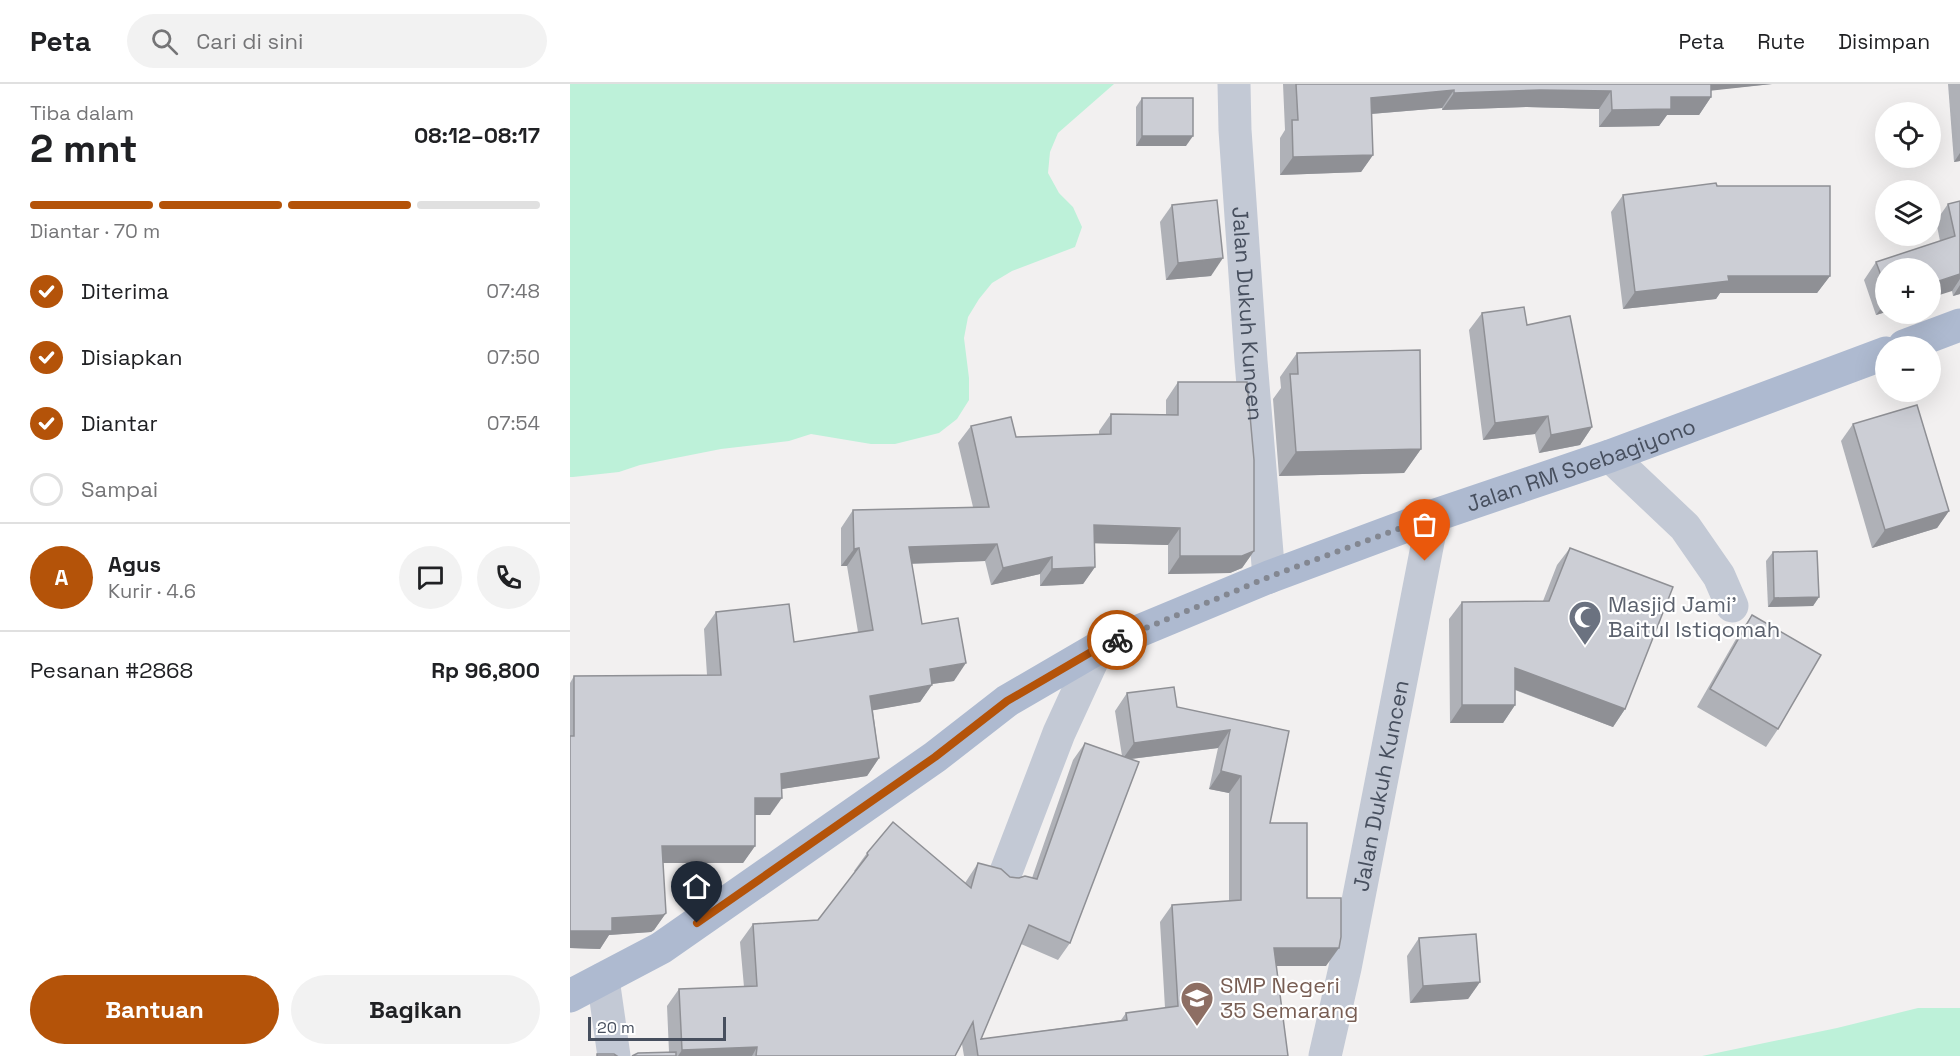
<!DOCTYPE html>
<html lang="id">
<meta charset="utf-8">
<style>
body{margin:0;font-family:"Space Grotesk",sans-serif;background:#f2f2f2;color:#202124;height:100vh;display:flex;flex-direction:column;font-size:22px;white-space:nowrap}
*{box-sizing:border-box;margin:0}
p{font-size:20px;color:#757577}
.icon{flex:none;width:33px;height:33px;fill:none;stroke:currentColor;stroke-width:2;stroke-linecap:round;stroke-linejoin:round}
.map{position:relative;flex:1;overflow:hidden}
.side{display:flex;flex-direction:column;background:#fff;width:570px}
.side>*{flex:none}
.tools{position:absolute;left:1305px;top:18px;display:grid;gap:12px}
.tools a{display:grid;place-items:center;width:66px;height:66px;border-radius:50%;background:#fff;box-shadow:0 6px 24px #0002;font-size:30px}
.scale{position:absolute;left:18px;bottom:15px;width:138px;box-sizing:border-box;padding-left:6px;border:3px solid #474f5e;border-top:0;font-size:16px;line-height:21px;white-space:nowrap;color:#474f5e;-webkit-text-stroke:4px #fff;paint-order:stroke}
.pin{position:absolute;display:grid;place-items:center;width:51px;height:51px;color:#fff;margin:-62px -26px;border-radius:50% 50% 50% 0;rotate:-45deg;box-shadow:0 0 6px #0007}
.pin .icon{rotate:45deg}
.courier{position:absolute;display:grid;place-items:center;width:60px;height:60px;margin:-30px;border:4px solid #b45309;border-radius:50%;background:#fff;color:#222;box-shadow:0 2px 8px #0007}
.summary em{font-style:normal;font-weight:800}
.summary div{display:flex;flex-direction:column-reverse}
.summary{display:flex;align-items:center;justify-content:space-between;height:102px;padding:0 30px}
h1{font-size:39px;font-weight:800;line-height:45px}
.bar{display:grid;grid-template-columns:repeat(4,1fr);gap:9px 6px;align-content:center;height:72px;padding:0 30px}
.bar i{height:8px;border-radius:4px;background:#e0e0e0}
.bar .current{background:#b45309}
.bar p{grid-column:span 4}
.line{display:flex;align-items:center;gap:15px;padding:0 30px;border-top:2px solid #e0e0e0}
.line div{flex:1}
.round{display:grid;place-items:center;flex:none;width:63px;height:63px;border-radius:32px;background:#f2f2f2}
ol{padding:0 30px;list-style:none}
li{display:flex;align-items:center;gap:18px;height:66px}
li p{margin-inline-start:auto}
li .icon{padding:6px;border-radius:50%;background:#b45309;color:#fff;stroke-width:4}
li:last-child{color:#757577}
li i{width:33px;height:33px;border:3px solid #e0e0e0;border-radius:50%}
.button{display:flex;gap:12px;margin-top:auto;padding:12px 30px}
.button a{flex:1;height:69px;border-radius:36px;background:#b45309;color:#fff;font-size:24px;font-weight:800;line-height:69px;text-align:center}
.button a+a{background:#f2f2f2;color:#202124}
header{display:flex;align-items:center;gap:36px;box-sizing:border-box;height:84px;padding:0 30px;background:#fff;border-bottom:2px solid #e0e0e0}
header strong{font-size:28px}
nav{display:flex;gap:33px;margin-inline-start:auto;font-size:21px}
.search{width:420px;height:54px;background:#f2f2f2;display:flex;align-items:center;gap:15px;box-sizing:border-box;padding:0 21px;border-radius:33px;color:#757577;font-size:22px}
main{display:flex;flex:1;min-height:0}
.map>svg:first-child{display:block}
</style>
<header>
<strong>Peta</strong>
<div class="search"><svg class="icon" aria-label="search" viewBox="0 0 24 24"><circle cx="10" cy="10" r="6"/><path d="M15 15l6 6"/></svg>Cari di sini</div>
<nav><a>Peta</a><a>Rute</a><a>Disimpan</a></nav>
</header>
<main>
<section class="side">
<div class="summary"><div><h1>2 mnt</h1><p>Tiba dalam</p></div><em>08:12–08:17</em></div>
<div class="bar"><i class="current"></i><i class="current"></i><i class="current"></i><i></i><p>Diantar · 70 m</p></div>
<ol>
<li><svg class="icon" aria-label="check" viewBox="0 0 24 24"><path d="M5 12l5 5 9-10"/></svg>Diterima<p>07:48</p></li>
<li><svg class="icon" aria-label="check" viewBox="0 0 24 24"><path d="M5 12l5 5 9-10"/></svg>Disiapkan<p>07:50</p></li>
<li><svg class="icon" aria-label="check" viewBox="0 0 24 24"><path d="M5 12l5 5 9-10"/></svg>Diantar<p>07:54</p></li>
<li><i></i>Sampai</li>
</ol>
<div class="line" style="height:108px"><b class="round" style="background:#b45309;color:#fff">A</b><div><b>Agus</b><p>Kurir · 4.6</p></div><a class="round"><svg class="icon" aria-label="chat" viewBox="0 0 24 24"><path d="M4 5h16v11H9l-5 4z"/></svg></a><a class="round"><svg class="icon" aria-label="phone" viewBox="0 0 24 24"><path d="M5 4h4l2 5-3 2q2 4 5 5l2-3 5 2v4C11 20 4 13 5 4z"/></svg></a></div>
<div class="line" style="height:78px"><div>Pesanan #2868</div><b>Rp 96,800</b></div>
<div class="button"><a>Bantuan</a><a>Bagikan</a></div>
</section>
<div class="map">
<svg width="1390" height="972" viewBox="0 0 1390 972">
<rect width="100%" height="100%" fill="#f2f0f0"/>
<g fill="#bdf1d9">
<polygon points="0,0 544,0 488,49 480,68 478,89 489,109 503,123 512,143 505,163 442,187 422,199 409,215 398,233 394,254 399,294 399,316 387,335 369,349 325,360 301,360 241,350 219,357 151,365 70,381 49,388 3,393 0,393"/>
<polygon points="1348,924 1390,924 1390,972 1132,972 1267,944"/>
</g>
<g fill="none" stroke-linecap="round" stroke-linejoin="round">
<g stroke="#c3c9d5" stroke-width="33">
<path id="s1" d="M 664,0 L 665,46 L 681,277 L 699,493"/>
<polyline points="1040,372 1115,443 1149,492 1162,522"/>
<polyline points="434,793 489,649 528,564"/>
<polyline points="33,895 44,972"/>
<path id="s2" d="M 755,972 L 775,884 L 863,432"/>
</g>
<g stroke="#aebad0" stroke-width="33">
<polyline points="1334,262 1390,241"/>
<path id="s3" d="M 0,912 L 91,864 L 365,673 L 437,617 L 528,564 L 699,493 L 863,432 L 1040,372 L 1316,269"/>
</g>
</g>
<g fill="#afb1b7" fill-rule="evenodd">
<polygon points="713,0 1202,0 1141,6 1141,13 1129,31 1097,31 1089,42 1029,43 1029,25 957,23 872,26 872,24 801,30 803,71 791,88 710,91 710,54 715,46"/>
<polygon points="1378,0 1390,0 1390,77 1384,78"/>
<polygon points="572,14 616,62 566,62 566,23"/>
<polygon points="1147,102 1260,192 1247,209 1150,209 1146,215 1053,225 1041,128 1053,111"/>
<polygon points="1390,117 1390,210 1383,212 1382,207 1316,184 1316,228 1306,231 1294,196 1306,178 1370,157 1366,137 1378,120"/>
<polygon points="602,121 641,192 596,196 590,138"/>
<polygon points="912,229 957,241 1022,343 1010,361 969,369 965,350 913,356 899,246"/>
<polygon points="727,269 851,365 834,389 709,392 703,315 711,304 710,293"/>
<polygon points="608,298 684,467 672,484 660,489 598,490 598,461 524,459 525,483 513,500 470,502 470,490 421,501 415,477 342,480 352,540 384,597 362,600 350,618 303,626 309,674 297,692 211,705 200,731 185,731 185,762 173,779 93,779 96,829 84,846 81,848 39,851 30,865 0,864 0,599 4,592 137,591 134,545 146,528 224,558 288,548 277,482 271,482 271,444 283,426 403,423 388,359 401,342 446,353 529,350 529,347 541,330 596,331 596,316"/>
<polygon points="1283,340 1379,427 1367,444 1302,464 1271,357"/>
<polygon points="1000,464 1055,625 1043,643 945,606 945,621 933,639 880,639 879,535 892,518 973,517 987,481"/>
<polygon points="1203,468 1249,513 1243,522 1198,523 1196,477"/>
<polygon points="1182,531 1208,645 1196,663 1127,623 1170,548"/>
<path d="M 557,609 L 607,623 L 719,647 L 700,739 L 737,814 L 756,882 L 706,882 L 718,972 L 394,972 L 392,960 L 385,972 L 62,972 L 99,968 L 97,922 L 109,905 L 174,903 L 170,858 L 183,840 L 248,836 L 286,788 L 284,787 L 297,769 L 395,799 L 408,779 L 440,793 L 462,794 L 503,676 L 515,659 L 552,672 L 545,627 ZM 648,664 L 639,705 L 659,709 L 659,817 L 602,821 L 590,838 L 595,924 L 556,929 L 551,936 L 411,955 L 451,860 L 488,876 L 500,859 L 561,675 Z"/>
<polygon points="849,854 910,898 898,915 840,919 837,872"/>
</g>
<g fill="#8f9095">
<polygon points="1134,0 1202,0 1129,8"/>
<polygon points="884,6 872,24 788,31 801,14"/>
<polygon points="970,6 1041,7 1029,25 957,23 872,26 884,9"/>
<polygon points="1101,13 1141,13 1129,31 1097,31 1089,42 1029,43 1042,26"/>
<polygon points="572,52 623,52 616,62 566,62"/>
<polygon points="1390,69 1390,77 1384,78"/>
<polygon points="803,71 791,88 710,91 723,73"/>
<polygon points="653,174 641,192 596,196 608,179"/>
<polygon points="1390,190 1390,195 1382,207 1360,214 1360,200"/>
<polygon points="1158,192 1260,192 1247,209 1150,209 1146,215 1053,225 1065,208"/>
<polygon points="1390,201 1390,210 1383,212"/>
<polygon points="1316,218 1316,228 1306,231"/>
<polygon points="978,332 965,350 913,356 925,339"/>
<polygon points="1022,343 1010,361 969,369 981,351"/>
<polygon points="851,365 834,389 709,392 726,368"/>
<polygon points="1379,427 1367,444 1302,464 1315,446"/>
<polygon points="524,441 610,444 598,461 511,459"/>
<polygon points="427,460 415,477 327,480 339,463"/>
<polygon points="289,464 277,482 271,482 284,465"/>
<polygon points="684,467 672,484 660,489 598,490 610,472"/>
<polygon points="482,473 470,490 421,501 433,484"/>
<polygon points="525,483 513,500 470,502 482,485"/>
<polygon points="1249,513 1243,522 1198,523 1204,514"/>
<polygon points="396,579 384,597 347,602 360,585"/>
<polygon points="945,584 1055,625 1043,643 933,601"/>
<polygon points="362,601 350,618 288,629 300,612"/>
<polygon points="892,621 945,621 933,639 880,639"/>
<polygon points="660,646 648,664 552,676 564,659"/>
<polygon points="309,674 297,692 199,707 211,690"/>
<polygon points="651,687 671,692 659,709 639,705"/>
<polygon points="185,714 212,714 200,731 173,731"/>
<polygon points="92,762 185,762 173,779 80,779"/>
<polygon points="96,829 84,846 81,848 39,851 30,865 0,864 0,847 42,834"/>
<polygon points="704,864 769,864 756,882 691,882"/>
<polygon points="910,898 898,915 840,919 853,902"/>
<polygon points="187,963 182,972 108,972 112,966"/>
</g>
<g fill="#ccced5" stroke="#8f9095" stroke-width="1.5">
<polygon points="726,0 1141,0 1141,13 1101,13 1101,25 1042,26 1041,7 970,6 884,9 884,6 801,14 803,71 723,73 722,36 728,36"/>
<rect x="572" y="14" width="51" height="38"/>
<polygon points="1146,99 1147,102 1260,102 1260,192 1158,192 1159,197 1065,208 1053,111"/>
<polygon points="647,116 653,174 608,179 602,121"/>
<polygon points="1390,117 1390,190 1360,200 1360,184 1316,184 1316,205 1306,178 1385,152 1378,120"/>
<polygon points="954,223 957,241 1000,232 1022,343 981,351 978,332 925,339 912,229"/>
<polygon points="850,266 851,365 726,368 720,290 728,290 727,269"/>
<polygon points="608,298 677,298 684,376 684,467 672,472 610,472 610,444 524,441 525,483 482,485 482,473 433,484 427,460 339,463 352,540 388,534 396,579 360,585 362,601 300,612 309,674 211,690 212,714 185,714 185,762 92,762 96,829 93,831 42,834 42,847 0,847 0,652 4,652 4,592 151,591 146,528 219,520 224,558 303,546 289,464 284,465 283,426 419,423 401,342 441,333 446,353 541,350 541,330 608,331"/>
<polygon points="1347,321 1379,427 1315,446 1283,340"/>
<polygon points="1000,464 1103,503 1055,625 945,584 945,621 892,621 892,518 979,517"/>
<polygon points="1247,467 1249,513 1204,514 1203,468"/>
<polygon points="1182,531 1251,571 1208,645 1140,605"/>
<polygon points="604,603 607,623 719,647 700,739 737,739 737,814 771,814 771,853 769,864 704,864 718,972 408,972 403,938 385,972 186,972 187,963 112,966 109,905 187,902 183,840 248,836 298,771 297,769 323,738 401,804 408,779 431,785 440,793 449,794 455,792 467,795 515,659 569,678 500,859 459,841 411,955 557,936 556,929 608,922 602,821 671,816 671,692 651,687 660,646 564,659 557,609"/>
<polygon points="906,850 910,898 853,902 849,854"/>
<polygon points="106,968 106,972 62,972 68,969"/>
<polygon points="27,970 44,970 47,972 27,972"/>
</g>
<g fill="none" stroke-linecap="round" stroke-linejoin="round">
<polyline stroke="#838791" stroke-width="6" stroke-dasharray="0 10.8" points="547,556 699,493 863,432 855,477"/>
<polyline stroke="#b45309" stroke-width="8" points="127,839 365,673 437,617 528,564 547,556"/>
</g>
<defs>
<symbol id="mosque-pin" viewBox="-11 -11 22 30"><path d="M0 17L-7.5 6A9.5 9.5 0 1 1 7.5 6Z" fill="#6b7280" stroke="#fff"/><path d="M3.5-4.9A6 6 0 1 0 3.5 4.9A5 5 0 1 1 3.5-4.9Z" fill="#fff"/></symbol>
<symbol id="school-pin" viewBox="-11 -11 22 30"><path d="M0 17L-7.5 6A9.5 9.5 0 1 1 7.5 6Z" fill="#8d6e63" stroke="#fff"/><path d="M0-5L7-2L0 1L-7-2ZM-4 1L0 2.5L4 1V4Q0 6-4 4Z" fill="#fff"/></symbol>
</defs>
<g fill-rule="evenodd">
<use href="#mosque-pin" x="996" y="514" width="38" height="52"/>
<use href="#school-pin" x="608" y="895" width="38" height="52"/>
</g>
<g text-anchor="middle" stroke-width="4.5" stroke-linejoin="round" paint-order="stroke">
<g font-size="22" fill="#474f5e" stroke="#fff">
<text dy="8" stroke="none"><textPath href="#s1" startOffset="230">Jalan Dukuh Kuncen</textPath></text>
<text dy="8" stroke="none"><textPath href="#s3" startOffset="1150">Jalan RM Soebagiyono</textPath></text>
<text dy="8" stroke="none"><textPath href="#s2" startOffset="276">Jalan Dukuh Kuncen</textPath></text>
</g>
<g font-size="22" fill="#5b616d" stroke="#fff" text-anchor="start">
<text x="1038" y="528">Masjid Jami'<tspan x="1038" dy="25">Baitul Istiqomah</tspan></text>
</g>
<g font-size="22" fill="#785e54" stroke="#fff" text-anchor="start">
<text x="650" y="909">SMP Negeri<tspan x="650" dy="25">35 Semarang</tspan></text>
</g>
</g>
</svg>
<div class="tools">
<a><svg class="icon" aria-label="locate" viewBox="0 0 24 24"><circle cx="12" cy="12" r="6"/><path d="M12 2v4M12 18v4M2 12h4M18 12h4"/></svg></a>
<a><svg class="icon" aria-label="layers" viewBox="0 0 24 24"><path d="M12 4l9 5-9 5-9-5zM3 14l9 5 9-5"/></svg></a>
<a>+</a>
<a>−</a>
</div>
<div class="scale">20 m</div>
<div class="pin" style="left:855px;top:477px;background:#ea580c"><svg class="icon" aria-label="bag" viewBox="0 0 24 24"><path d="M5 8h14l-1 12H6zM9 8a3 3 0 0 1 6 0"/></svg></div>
<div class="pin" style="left:127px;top:839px;background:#1f2937"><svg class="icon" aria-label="home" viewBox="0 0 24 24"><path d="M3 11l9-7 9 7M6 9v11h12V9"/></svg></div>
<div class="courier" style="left:547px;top:556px"><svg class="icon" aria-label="bike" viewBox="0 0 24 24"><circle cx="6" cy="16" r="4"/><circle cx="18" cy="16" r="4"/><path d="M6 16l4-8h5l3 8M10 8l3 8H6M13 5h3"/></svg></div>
</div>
</main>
